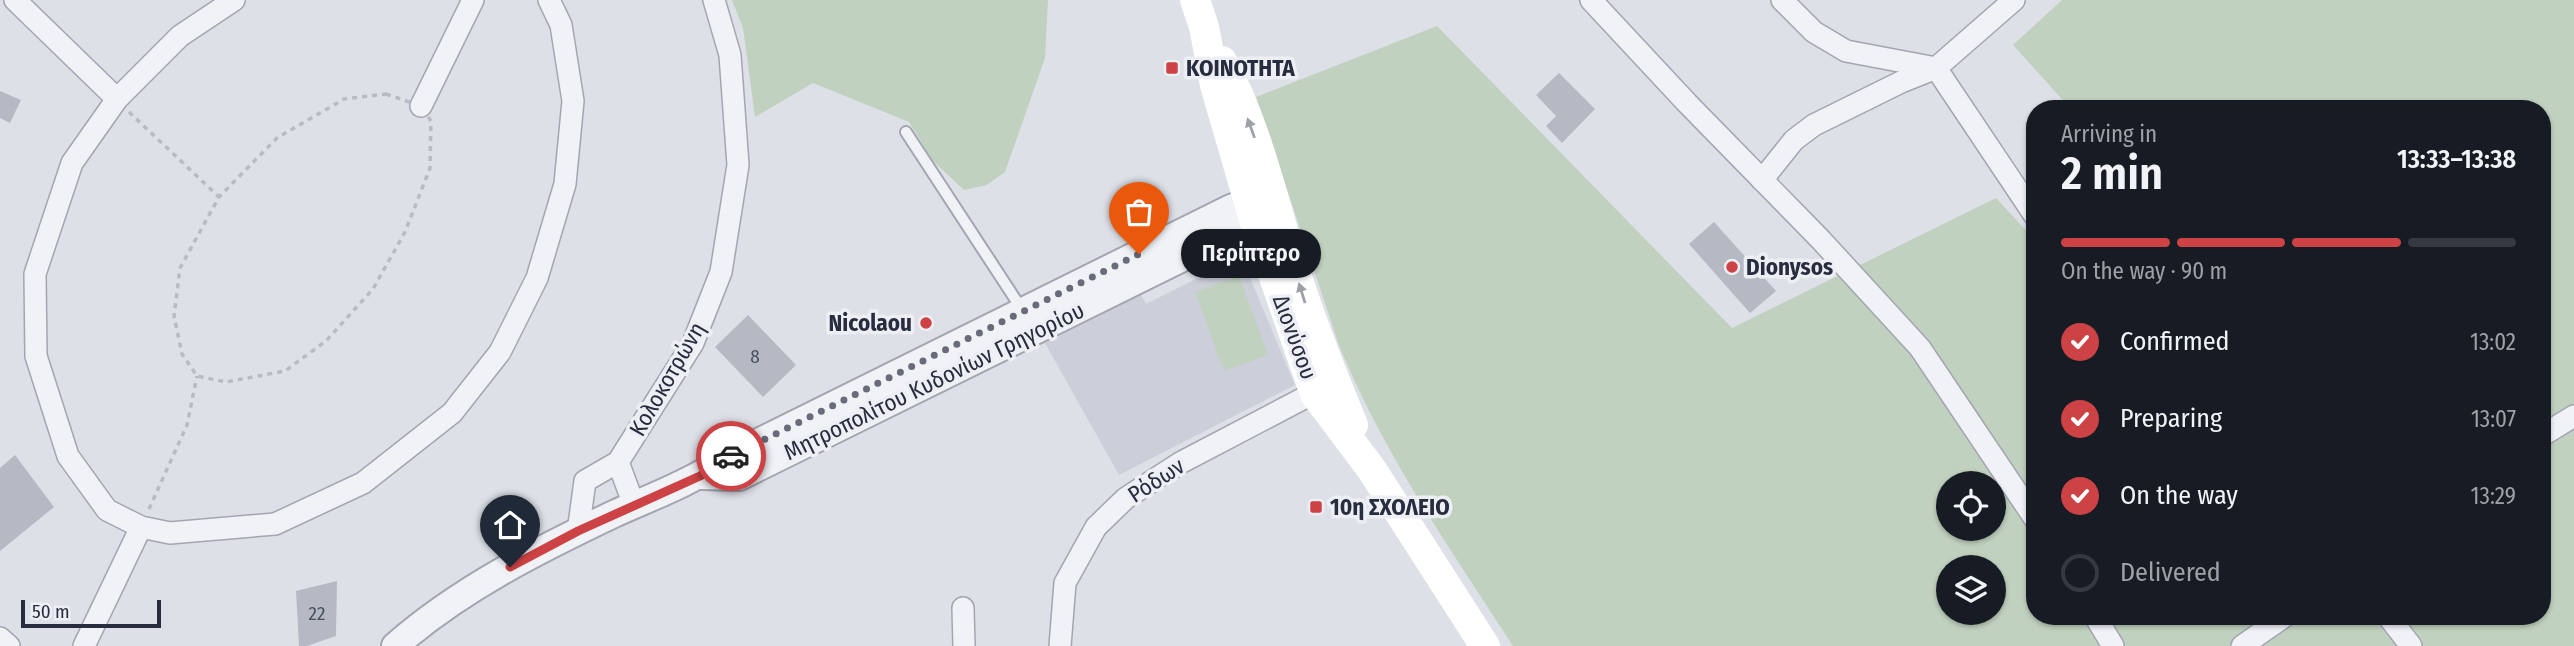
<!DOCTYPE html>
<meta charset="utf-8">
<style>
body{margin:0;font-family:"Fira Sans Condensed",sans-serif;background:#242831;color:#f1f3f6;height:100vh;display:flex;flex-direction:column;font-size:26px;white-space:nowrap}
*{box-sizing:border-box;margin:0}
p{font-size:23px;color:#9ea1a6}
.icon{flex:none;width:38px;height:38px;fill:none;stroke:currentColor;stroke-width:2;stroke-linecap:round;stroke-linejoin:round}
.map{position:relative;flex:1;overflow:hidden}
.details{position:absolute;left:2026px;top:100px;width:525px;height:525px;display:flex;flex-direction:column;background:#171b24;border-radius:28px;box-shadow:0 2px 5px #0004}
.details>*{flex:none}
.controls{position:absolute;left:1936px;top:471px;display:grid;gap:14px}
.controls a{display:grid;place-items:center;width:70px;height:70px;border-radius:50%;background:#171b24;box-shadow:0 2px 5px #0004;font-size:35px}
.scale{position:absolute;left:21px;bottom:18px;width:140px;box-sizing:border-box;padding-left:7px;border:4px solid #272c3e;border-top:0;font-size:19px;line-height:24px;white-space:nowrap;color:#272c3e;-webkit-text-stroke:5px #edeff5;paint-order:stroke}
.pin{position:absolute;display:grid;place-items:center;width:60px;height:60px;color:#fff;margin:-72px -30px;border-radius:50% 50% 50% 0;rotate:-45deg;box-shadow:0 0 7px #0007}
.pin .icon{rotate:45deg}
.courier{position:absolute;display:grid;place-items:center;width:70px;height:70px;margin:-35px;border:5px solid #cd4244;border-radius:50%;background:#fff;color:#222;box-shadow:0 2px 9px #0007}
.bubble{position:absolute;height:49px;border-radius:24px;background:#171b24;box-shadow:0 2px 5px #0004;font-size:23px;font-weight:600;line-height:49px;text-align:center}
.head em{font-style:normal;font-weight:600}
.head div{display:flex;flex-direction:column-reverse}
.head{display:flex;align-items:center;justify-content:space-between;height:119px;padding:0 35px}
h1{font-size:46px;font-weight:600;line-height:52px}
.bar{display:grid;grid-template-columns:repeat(4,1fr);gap:10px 7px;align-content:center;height:84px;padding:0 35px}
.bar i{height:9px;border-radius:5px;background:#363941}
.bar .on{background:#cd4244}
.bar p{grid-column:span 4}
ol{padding:0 35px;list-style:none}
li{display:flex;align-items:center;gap:21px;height:77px}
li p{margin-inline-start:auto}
li .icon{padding:7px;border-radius:50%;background:#cd4244;color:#fff;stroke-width:4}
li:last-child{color:#9ea1a6}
li i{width:38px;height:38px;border:4px solid #363941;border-radius:50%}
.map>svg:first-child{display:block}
</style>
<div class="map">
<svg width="2574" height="646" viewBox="0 0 2574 646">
<rect width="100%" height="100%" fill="#dee0e8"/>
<polygon fill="#cccfd9" points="1229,255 1243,261 1295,385 1119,475 1045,343 1141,295 1146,304 1210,272 1215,261"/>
<g fill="#c1d1bf" fill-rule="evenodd">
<polygon points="732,0 1048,0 1045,58 1005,172 987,185 964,190 933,161 909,122 813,83 755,117 743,28"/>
<path d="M 2062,0 L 2574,0 L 2574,646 L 1513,646 C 1450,549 1383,453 1339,345 L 1256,97 L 1437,26 L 1732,328 L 1996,198 L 2035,240 L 2035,616 L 2543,616 L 2543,108 L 2070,108 L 2013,45 ZM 1948,483 L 1993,483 L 1993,528 L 1948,528 ZM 1948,567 L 1993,567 L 1993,612 L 1948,612 Z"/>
<polygon points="1239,276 1268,355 1224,371 1195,292"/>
</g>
<g fill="#b5b9c4">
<polygon points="1559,73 1595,109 1562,143 1546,126 1556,116 1536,95"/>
<polygon points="0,91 21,100 10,123 0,118"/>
<polygon points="1714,222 1776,291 1750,313 1689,244"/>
<polygon points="748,315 796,365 763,397 715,347"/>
<polygon points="15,455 54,507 0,551 0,468"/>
<polygon points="337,581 336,636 307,646 299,646 296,591"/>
</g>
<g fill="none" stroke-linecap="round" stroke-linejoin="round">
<defs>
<polyline id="service" points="906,132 1023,311"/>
<g id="minor">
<polyline points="15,0 117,99"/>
<polyline points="234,0 180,36 117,99 72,163 35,274 36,356 68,456 107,510 141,527 170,533 275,524 363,483 452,413 500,352 537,278 565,184 573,101 561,25 549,0"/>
<polyline points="1591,0 1687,103 1821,240 1920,348 2035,519"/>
<polyline points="1782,0 1814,32 1846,51 1936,68 2035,216"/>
<polyline points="421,106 473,0"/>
<polyline points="1762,180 1794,140 1814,125 1901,82 1936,68 2014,0"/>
<polyline points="2543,435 2574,416"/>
<polyline points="618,462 634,505"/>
<polyline points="578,532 585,481 618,462 693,343 721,272 738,165 730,55 714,0"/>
<polyline points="963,608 964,646"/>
<polyline points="2095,616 2113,646"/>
<polyline points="2388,616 2411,646"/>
<polyline points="0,638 9,646"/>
<polyline points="84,646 141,527"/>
<polyline points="1060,646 1065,583 1096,527 1126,498 1180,463 1325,387"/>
<polyline points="2242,646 2285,616"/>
</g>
<g id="tertiary">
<polyline points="700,476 739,477 1231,234 1276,217"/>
<path d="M 395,646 C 460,589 538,550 616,513 C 654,496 692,482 726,458 L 1231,208 L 1268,194"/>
</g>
</defs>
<use href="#service" stroke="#a3a6b2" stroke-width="14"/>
<use href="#minor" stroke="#a3a6b2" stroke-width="24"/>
<use href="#tertiary" stroke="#a3a6b2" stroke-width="30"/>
<g stroke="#b8bbc2" stroke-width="3.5" stroke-dasharray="5 5" stroke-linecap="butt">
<polygon points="386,94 421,106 431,121 430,168 405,232 373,289 326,341 285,371 226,382 197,376 182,354 174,316 180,268 219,197 277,138 344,99"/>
<polyline points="129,112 219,197"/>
<polyline points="149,509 187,425 197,376"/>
</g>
<use href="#service" stroke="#f1f2f6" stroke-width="10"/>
<use href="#minor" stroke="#f1f2f6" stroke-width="21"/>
<use href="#tertiary" stroke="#f1f2f6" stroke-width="26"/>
<g stroke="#fff" stroke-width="30">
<polyline points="1195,0 1204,27 1215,85 1255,223 1315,394 1372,470 1485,646"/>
<path d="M 1222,61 C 1256,124 1272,196 1293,264 C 1310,319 1331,372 1353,425"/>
</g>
</g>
<defs><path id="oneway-solid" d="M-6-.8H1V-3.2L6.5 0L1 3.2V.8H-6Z" transform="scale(1.75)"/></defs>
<g fill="#9ea0a8">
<use href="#oneway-solid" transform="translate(1251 128) rotate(-110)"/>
<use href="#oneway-solid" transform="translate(1302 293) rotate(-107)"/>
</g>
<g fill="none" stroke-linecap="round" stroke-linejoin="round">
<polyline stroke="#676b7a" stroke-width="7" stroke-dasharray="0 12.6" points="731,456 1139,254"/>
<polyline stroke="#cd4244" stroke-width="9" points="510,567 578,531 700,476 731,456"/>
</g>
<g fill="#cd4244" stroke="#edeff5" stroke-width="2.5">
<rect x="1165" y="61" width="14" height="14" rx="3.5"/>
<circle cx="1732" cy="267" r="7"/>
<circle cx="926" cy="323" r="7"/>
<rect x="1309" y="500" width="14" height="14" rx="3.5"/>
</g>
<g text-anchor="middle" stroke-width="7" stroke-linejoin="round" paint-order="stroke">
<g font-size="19" fill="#4a4f60">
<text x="755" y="363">8</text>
<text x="317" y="620">22</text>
</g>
<g font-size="23" font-weight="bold" fill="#272c3e" stroke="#edeff5" text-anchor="start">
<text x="1186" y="76">ΚΟΙΝΟΤΗΤΑ</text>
<text x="1746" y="275">Dionysos</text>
<text x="912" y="331" text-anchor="end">Nicolaou</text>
<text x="1330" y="515">10η ΣΧΟΛΕΙΟ</text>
</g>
<g font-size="23" fill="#272c3e" stroke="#edeff5">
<text transform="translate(1295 337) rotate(70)" y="8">Διονύσου</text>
<text transform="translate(667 379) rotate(-60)" y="8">Κολοκοτρώνη</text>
<text transform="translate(934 381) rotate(-26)" y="8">Μητροπολίτου Κυδονίων Γρηγορίου</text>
<text transform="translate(1156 480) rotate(-33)" y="8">Ρόδων</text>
</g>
</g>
</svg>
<div class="controls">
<a><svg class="icon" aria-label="locate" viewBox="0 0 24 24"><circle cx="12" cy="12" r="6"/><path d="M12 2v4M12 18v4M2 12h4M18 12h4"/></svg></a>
<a><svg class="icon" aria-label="layers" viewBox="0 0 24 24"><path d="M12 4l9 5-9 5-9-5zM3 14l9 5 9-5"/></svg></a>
</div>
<div class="scale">50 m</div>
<div class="pin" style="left:1139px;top:254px;background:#ea580c"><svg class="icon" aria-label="bag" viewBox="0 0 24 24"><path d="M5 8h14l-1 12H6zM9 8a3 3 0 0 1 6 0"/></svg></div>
<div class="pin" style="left:510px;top:567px;background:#1f2937"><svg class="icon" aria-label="home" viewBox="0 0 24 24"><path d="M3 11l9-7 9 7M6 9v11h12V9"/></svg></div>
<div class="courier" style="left:731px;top:456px"><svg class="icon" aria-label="car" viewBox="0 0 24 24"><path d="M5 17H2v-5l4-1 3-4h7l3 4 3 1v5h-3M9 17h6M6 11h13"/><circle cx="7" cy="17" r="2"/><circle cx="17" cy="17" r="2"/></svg></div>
<div class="bubble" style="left:1181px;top:229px;width:140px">Περίπτερο</div>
<section class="details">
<div class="head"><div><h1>2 min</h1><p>Arriving in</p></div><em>13:33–13:38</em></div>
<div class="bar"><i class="on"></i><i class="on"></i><i class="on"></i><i></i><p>On the way · 90 m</p></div>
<ol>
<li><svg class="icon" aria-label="check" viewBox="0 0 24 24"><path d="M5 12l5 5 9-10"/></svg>Confirmed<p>13:02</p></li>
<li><svg class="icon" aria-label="check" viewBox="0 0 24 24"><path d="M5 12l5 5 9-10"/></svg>Preparing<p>13:07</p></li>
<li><svg class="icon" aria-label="check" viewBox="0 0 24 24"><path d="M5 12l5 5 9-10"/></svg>On the way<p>13:29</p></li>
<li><i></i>Delivered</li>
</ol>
</section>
</div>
